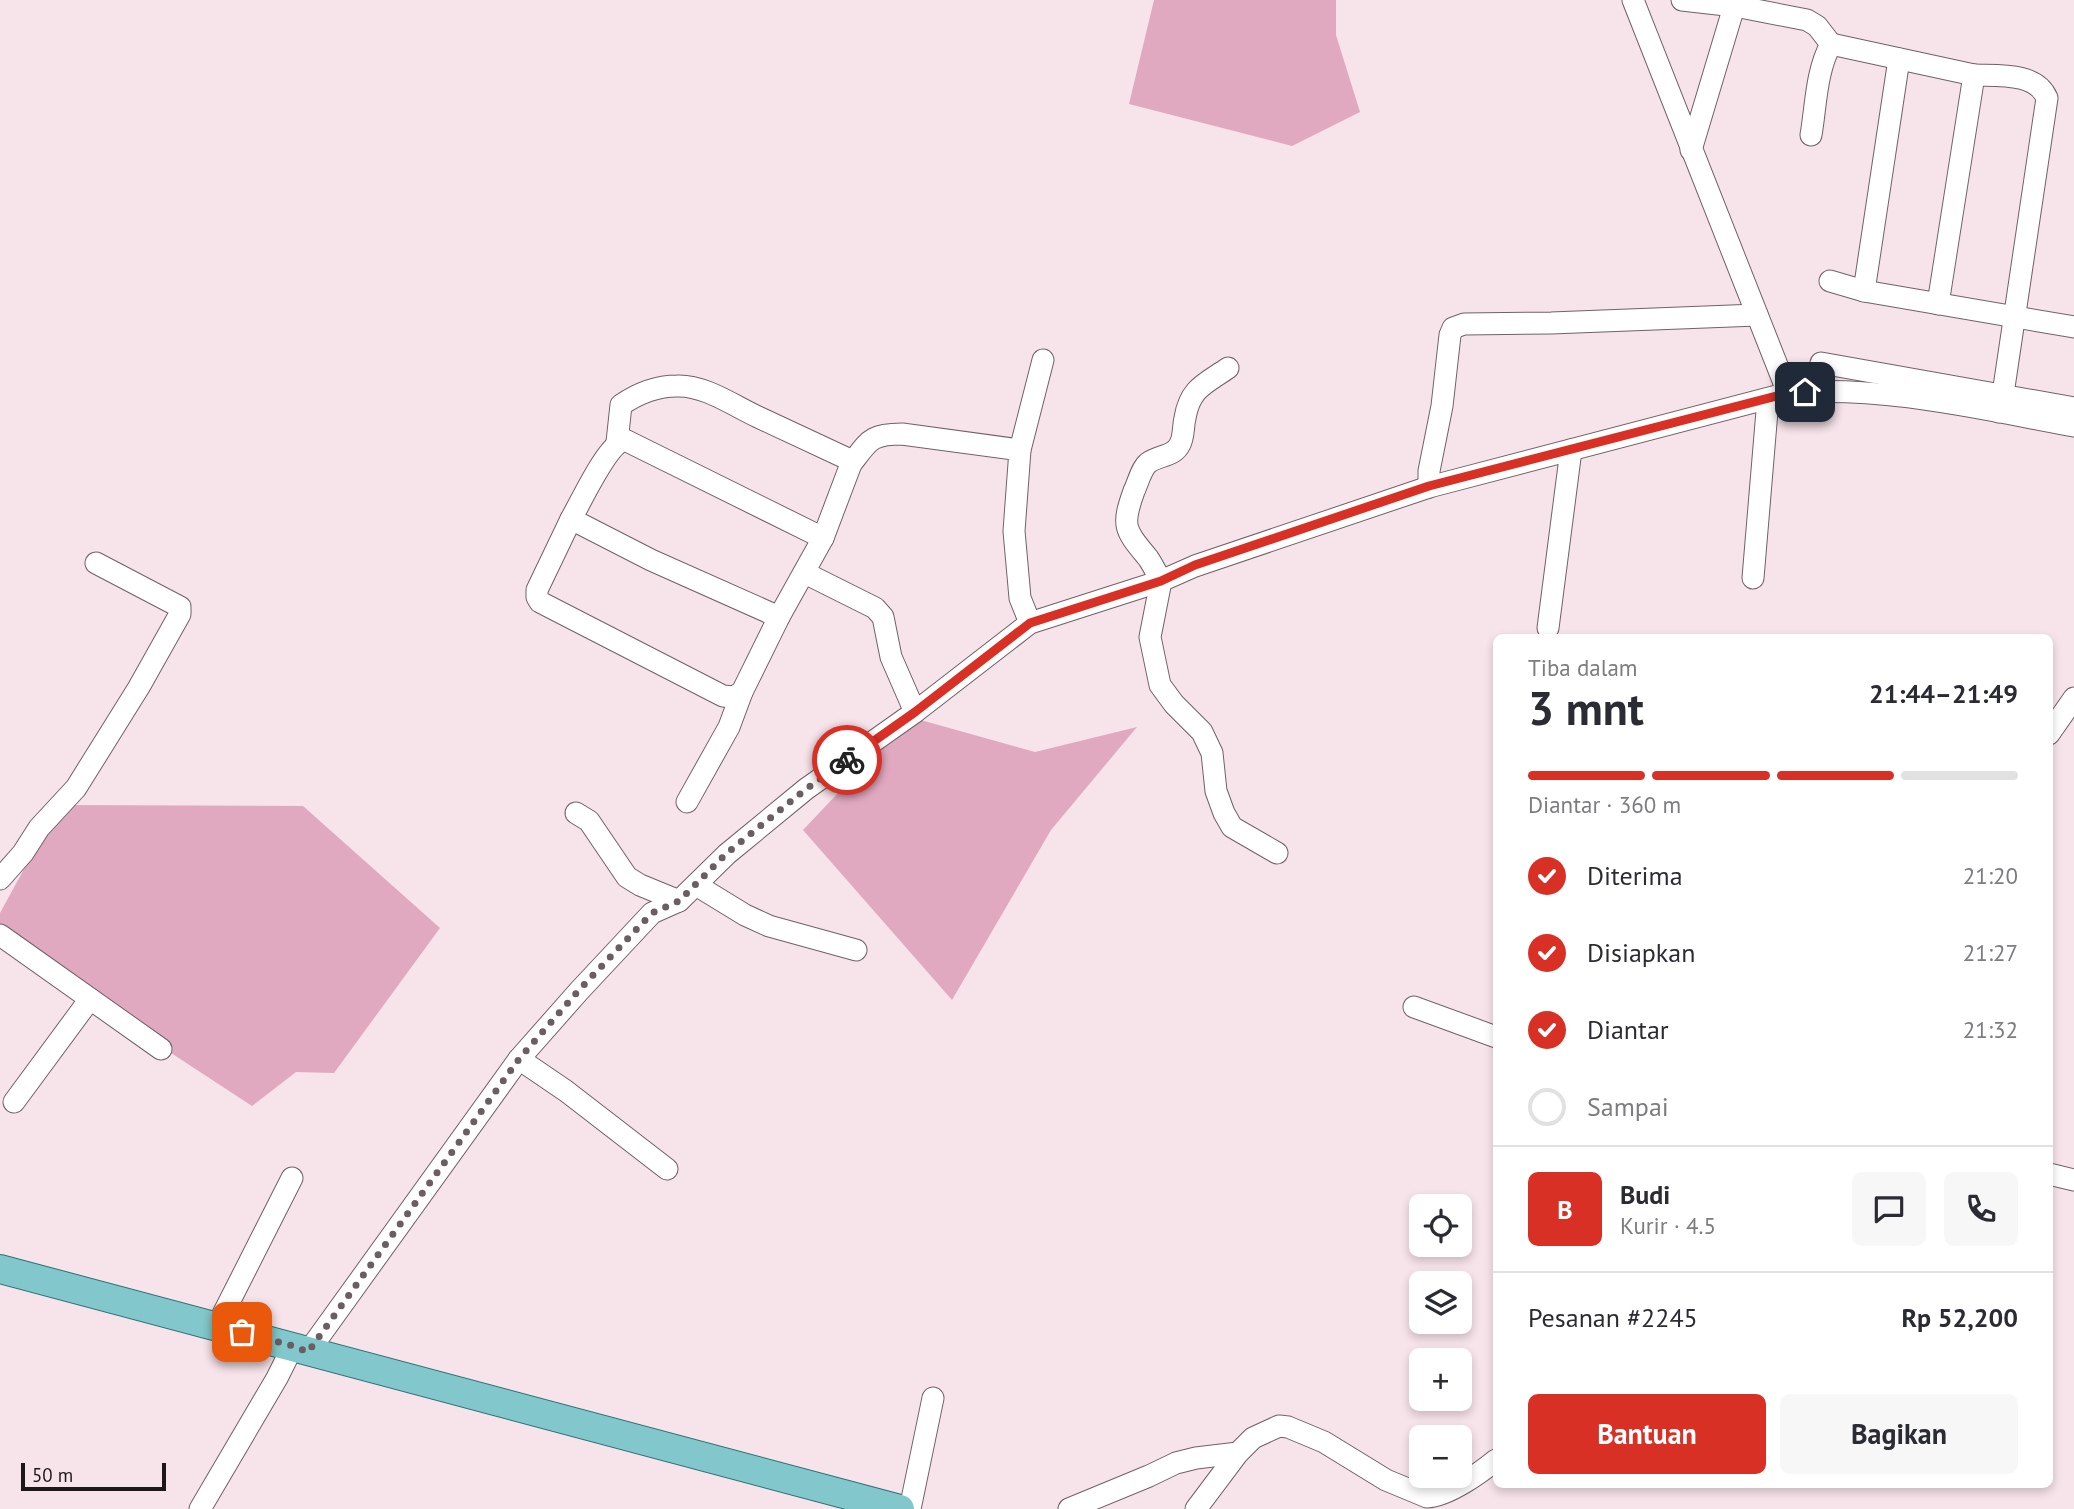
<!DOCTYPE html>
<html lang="id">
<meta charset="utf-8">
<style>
body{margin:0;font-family:"PT Sans",sans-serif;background:#f7f7f7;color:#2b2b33;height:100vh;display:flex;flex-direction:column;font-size:26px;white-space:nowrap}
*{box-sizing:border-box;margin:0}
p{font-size:23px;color:#7c7c81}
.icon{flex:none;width:38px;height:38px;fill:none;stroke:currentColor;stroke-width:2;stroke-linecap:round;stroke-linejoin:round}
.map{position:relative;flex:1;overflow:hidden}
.side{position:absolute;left:1493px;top:634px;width:560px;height:854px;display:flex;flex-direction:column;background:#fff;border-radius:10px;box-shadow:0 4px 10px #0003}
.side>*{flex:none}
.fabs{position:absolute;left:1409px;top:1194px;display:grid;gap:14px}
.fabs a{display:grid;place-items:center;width:63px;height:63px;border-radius:10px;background:#fff;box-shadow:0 4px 10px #0003;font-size:35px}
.scale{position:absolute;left:21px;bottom:18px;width:145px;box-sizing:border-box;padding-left:7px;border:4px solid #1e171a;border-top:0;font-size:19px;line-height:24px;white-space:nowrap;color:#1e171a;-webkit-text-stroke:5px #f7e3ea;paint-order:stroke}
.pin{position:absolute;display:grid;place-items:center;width:60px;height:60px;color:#fff;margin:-30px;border-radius:14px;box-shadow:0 4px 10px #0006}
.courier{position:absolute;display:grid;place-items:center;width:70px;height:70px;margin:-35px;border:5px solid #d93025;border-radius:50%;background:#fff;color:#222;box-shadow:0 2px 9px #0007}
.headline em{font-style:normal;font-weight:700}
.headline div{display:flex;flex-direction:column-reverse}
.headline{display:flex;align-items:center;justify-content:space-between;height:119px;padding:0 35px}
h1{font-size:46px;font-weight:700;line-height:52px}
.bar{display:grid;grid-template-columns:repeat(4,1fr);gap:10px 7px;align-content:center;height:84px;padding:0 35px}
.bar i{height:9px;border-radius:5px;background:#e1e1e2}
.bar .active{background:#d93025}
.bar p{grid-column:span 4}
.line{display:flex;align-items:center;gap:18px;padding:0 35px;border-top:2px solid #e1e1e2}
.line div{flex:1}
.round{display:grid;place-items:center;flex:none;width:74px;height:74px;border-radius:10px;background:#f7f7f7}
ol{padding:0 35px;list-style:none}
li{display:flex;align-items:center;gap:21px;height:77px}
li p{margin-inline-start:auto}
li .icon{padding:7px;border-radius:50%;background:#d93025;color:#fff;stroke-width:4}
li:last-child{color:#7c7c81}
li i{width:38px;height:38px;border:4px solid #e1e1e2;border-radius:50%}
.button{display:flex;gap:14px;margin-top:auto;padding:14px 35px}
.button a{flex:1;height:80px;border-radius:10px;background:#d93025;color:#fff;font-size:28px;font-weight:700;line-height:80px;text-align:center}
.button a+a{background:#f7f7f7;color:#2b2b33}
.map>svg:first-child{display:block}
</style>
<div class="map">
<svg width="2074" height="1509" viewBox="0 0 2074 1509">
<rect width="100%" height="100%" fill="#f7e3ea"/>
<g fill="#e1a9c0">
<polygon points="1154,0 1336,0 1336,35 1360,112 1292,146 1129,104"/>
<polygon points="910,717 1035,752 1137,727 1051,830 952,1000 803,830"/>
<polygon points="59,805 303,806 440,928 334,1073 296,1072 252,1106 0,941 0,913"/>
</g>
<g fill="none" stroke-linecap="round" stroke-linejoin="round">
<defs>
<g id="minor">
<polyline points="1633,0 1788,393"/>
<polyline points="1682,0 1735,6 1807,20 1817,26 1831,44"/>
<path d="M 1974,75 C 1998,76 2036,72 2047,98 L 2003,394 L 1999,412"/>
<path d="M 1811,135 C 1816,106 1816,71 1831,44 L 1974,75 L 1938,304"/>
<polyline points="1691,150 1736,0"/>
<polyline points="1830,281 1864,291 2074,327"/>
<polyline points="1864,291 1899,59"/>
<polyline points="1821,363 2074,408"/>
<path d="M 1228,368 C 1205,384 1190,388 1185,418 C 1183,426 1184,437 1180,444 C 1174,457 1158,455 1148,463 C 1141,469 1138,483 1134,491 C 1121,527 1125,530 1148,558 C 1153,565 1157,574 1161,581 L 1150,637 L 1160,685 L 1174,704 L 1202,732 L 1212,753 L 1216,791 L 1224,813 L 1232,827 L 1277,853"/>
<polyline points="1020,450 1043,360"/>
<path d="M 851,464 C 869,441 870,434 902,434 L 1020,450 L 1014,531 L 1020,598 L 1030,623"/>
<polyline points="1429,487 1429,471 1442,406 1450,335 1453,328 1464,324 1551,323 1757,315"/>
<path d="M 571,519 L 537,590 L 537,597 L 540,602 L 723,696 L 734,697 L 742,692 L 779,617 L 823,538 L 851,464 L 848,459 C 818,445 788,431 758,417 C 734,406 705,385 677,386 C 657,386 637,394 621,405 L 617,442"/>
<polyline points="805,573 875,608 883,617 891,657 915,712"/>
<polyline points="1753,578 1768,399"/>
<path d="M 779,617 L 651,560 L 571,519 C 581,502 607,444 625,440 L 823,538"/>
<polyline points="1548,628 1571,450"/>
<polyline points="2049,734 2074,698"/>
<polyline points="687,802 729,727 742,692"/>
<polyline points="576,813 589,821 627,877 640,885 679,901"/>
<polyline points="0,879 23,853 39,828 76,788 139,687 180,614 180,607 96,563"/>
<polyline points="696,885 745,915 769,926 856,950"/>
<polyline points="0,935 161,1049"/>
<polyline points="1414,1007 1496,1037"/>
<polyline points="519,1059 566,1091 667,1169"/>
<polyline points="14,1102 90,999"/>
<polyline points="2049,1174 2074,1180"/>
<polyline points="217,1326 292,1178"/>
<path d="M 308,1352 L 519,1059 L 579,991 L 652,913 L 679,901 L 727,854 L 806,789 L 915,712 L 1030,623 L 1161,581 L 1195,566 L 1429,487 L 1788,393 C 1883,385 1981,409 2074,426"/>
<polyline points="200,1509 277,1378 293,1346"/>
<polyline points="910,1509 933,1398"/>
<polyline points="1069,1509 1149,1476 1176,1463 1196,1458 1238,1453"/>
<path d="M 1196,1509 L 1238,1453 L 1253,1438 L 1279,1426 L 1288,1427 L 1324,1442 L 1386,1480 L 1427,1497 C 1448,1496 1480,1473 1496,1460"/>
</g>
<polyline id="major" points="0,1269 900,1509"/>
</defs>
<use href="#minor" stroke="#716167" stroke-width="23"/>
<use href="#major" stroke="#287176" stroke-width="30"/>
<use href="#minor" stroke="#fff" stroke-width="21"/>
<use href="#major" stroke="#82c7cb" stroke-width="28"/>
</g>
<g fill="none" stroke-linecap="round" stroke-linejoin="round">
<polyline stroke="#6a5e63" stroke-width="7" stroke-dasharray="0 12.6" points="242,1332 293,1346 308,1352 519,1059 579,990 652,913 679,901 727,853 806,789 847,760"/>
<polyline stroke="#d93025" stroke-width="9" points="847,760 915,712 1030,623 1161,581 1195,565 1429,486 1788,393 1805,392"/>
</g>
</svg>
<div class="fabs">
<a><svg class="icon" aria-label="locate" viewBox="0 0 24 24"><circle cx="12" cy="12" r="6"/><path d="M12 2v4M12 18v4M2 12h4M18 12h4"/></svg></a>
<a><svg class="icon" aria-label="layers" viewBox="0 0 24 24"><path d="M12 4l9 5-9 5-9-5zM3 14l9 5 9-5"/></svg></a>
<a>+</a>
<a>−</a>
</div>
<div class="scale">50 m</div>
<div class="pin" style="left:242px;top:1332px;background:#ea580c"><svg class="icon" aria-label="bag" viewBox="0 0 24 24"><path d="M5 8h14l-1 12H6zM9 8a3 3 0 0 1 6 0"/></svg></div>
<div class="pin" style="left:1805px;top:392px;background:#1f2937"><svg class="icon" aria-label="home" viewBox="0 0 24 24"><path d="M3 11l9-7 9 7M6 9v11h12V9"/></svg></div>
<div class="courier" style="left:847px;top:760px"><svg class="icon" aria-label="bike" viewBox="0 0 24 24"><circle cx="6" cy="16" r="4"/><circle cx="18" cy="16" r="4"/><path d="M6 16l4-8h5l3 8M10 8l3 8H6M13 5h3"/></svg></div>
<section class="side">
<div class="headline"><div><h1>3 mnt</h1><p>Tiba dalam</p></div><em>21:44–21:49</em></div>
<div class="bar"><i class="active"></i><i class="active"></i><i class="active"></i><i></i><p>Diantar · 360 m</p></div>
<ol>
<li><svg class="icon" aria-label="check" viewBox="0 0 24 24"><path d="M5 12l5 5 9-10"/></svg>Diterima<p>21:20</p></li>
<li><svg class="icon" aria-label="check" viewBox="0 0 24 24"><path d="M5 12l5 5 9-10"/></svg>Disiapkan<p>21:27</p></li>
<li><svg class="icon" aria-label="check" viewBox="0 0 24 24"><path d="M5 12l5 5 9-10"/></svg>Diantar<p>21:32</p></li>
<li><i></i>Sampai</li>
</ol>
<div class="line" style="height:126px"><b class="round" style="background:#d93025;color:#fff">B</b><div><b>Budi</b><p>Kurir · 4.5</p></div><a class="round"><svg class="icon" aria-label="chat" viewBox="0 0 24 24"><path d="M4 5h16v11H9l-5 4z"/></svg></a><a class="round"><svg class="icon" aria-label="phone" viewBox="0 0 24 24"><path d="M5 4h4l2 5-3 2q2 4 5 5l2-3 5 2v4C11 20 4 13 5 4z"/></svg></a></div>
<div class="line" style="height:91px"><div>Pesanan #2245</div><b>Rp 52,200</b></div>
<div class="button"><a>Bantuan</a><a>Bagikan</a></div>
</section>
</div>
